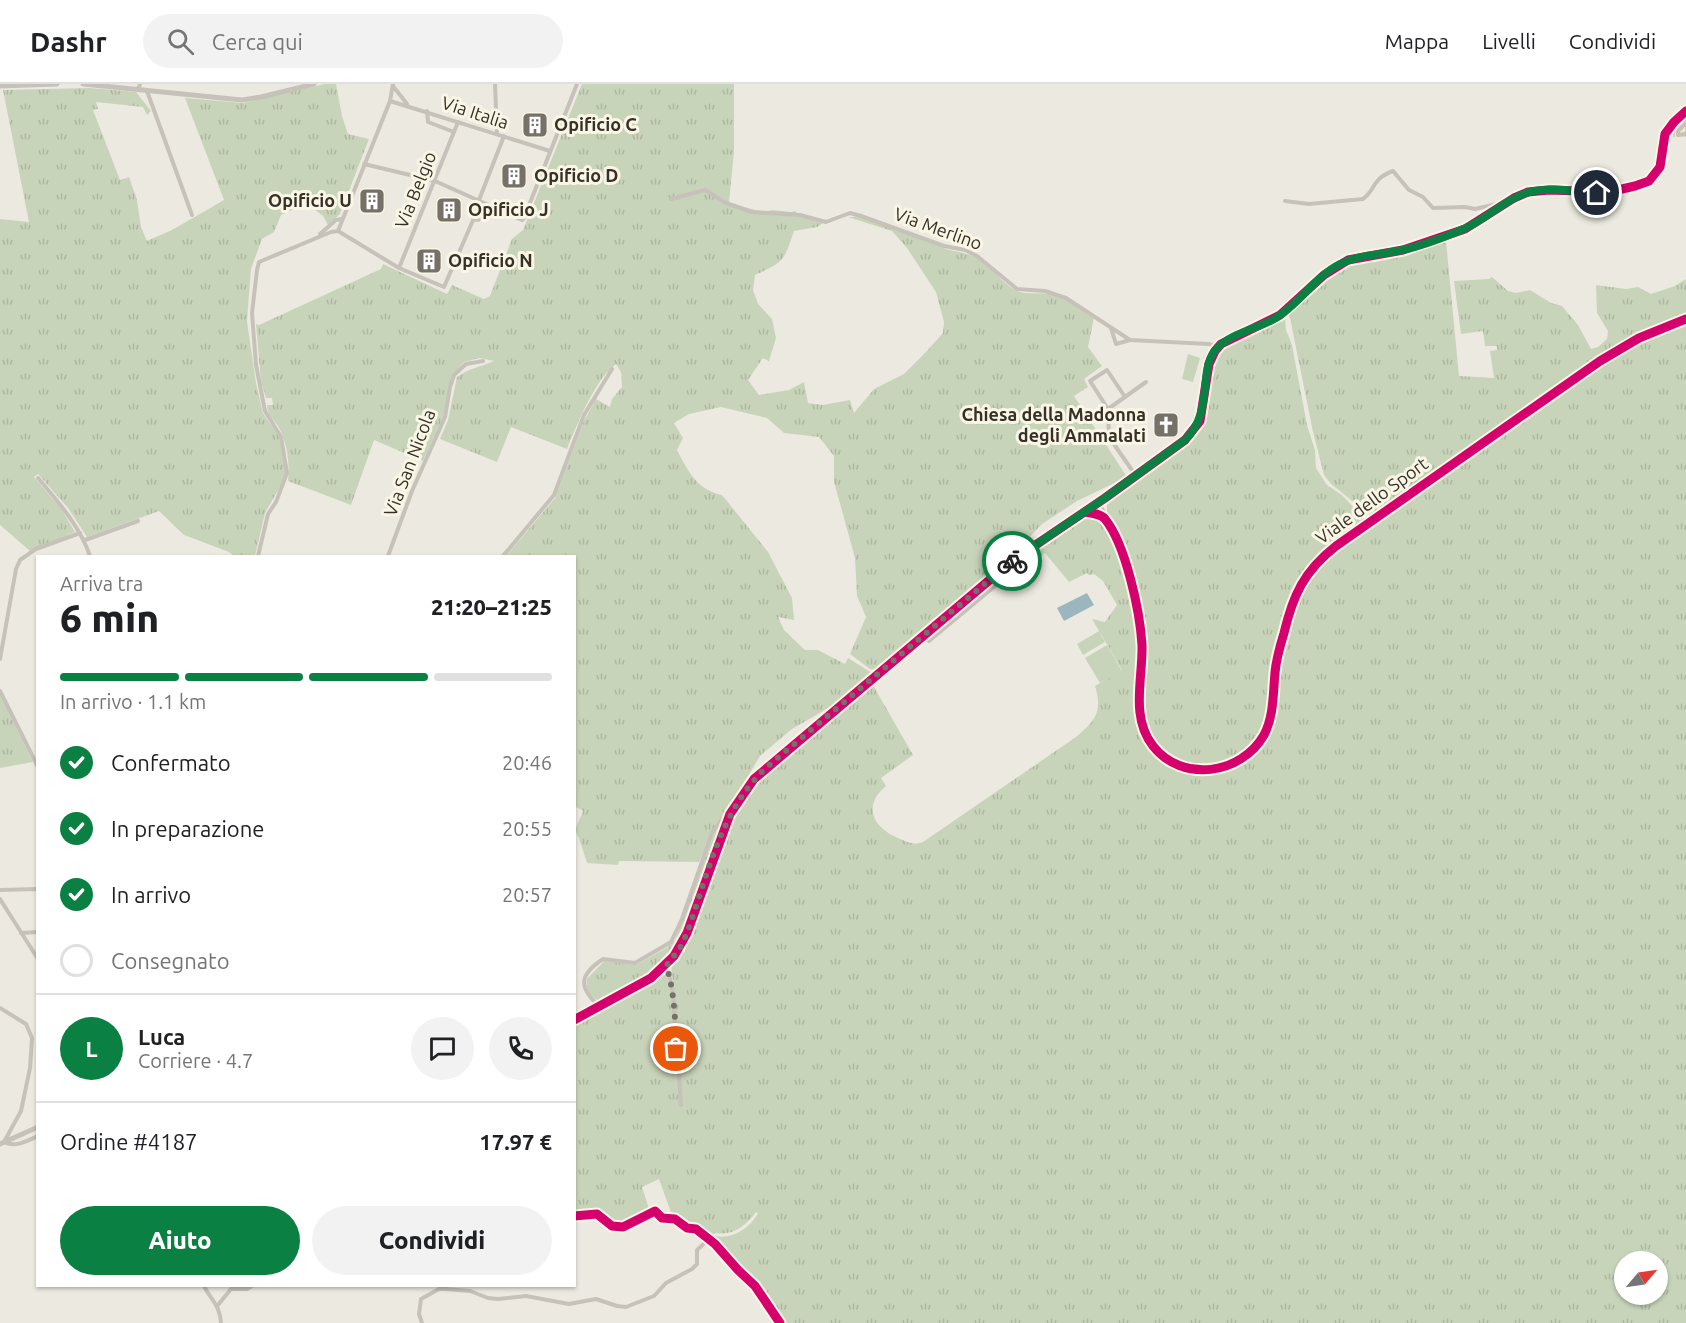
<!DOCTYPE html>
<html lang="it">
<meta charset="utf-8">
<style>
body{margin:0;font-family:Ubuntu,sans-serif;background:#f2f2f2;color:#202124;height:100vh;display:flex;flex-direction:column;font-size:22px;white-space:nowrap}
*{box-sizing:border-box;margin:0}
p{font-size:20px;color:#757577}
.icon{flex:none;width:33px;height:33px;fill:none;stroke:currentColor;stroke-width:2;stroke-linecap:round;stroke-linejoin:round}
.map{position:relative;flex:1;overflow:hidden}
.sheet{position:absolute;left:36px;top:471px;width:540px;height:732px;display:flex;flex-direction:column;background:#fff;border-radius:0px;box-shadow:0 2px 4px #0004}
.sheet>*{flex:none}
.needle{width:39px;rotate:61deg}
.tools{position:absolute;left:1614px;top:1167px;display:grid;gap:12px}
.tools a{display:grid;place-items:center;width:54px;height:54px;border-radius:50%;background:#fff;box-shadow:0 2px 4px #0004;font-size:30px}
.pin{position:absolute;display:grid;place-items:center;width:51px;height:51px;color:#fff;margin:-26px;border:3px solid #fff;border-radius:50%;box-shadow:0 2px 6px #0007}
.courier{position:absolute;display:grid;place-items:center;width:60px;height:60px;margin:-30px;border:4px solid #0b8043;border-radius:50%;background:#fff;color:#222;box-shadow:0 2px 8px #0007}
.overview em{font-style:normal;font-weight:800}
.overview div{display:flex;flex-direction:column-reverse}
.overview{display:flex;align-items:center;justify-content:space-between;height:102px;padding:0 24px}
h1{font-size:39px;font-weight:800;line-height:45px}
.bar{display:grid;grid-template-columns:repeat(4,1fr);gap:9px 6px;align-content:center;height:72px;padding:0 24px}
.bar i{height:8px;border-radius:4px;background:#e0e0e0}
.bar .selected{background:#0b8043}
.bar p{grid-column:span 4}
.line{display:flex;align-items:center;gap:15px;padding:0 24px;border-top:2px solid #e0e0e0}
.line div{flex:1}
.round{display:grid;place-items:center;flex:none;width:63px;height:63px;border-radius:32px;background:#f2f2f2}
ol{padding:0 24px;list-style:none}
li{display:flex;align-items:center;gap:18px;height:66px}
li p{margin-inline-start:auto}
li .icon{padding:6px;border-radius:50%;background:#0b8043;color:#fff;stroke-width:4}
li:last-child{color:#757577}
li i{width:33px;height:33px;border:3px solid #e0e0e0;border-radius:50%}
.button{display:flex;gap:12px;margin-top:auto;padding:12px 24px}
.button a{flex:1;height:69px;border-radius:36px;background:#0b8043;color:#fff;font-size:24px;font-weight:800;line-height:69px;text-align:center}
.button a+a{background:#f2f2f2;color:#202124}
header{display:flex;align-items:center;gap:36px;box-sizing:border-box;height:84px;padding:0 30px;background:#fff;border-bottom:2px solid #e0e0e0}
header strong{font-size:28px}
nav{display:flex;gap:33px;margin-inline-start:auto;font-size:21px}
.search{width:420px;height:54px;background:#f2f2f2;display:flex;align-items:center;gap:15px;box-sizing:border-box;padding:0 21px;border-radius:33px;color:#757577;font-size:22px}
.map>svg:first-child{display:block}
</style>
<header>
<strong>Dashr</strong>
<div class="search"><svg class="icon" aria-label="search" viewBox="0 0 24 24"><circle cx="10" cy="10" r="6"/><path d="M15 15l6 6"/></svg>Cerca qui</div>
<nav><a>Mappa</a><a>Livelli</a><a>Condividi</a></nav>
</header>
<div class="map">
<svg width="1686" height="1239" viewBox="0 0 1686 1239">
<defs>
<pattern id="grass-tufts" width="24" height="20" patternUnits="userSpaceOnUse" patternTransform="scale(1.5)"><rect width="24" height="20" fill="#c8d4ba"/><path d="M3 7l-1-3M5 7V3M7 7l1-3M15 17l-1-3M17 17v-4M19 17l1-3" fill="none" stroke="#acb6a0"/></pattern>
<pattern id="plaza-grid" width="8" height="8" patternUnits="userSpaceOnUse" patternTransform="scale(1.5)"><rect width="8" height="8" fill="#ebe6ce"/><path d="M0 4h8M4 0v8" fill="none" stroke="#cac6b1"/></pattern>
</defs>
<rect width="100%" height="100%" fill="#eceae0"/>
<g fill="url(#grass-tufts)" fill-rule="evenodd">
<polygon points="325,0 336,0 342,32 348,50 369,55 340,130 328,141 323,132 306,119 281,131 274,148 262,155 251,185 247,237 256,299 263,329 279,353 286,383 285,394 265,429 255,472 234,472 229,468 184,451 159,427 87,453 68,424 38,390 34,393 62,426 75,448 30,467 0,441 0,135 29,138 3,6 90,4 136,8 151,27 147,31 143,23 96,18 98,25 93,26 120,96 129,93 137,116 141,143 147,157 172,146 224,116 185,14 243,19"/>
<path d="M 582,0 L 734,0 L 734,67 L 729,119 L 763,128 L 773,126 L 791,128 L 795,127 L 796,129 L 825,138 L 817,143 L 794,147 C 784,177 784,178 755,191 L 753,206 L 758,220 L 772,235 L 776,254 L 769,277 L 763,274 L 748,296 L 759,311 L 789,306 L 804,298 L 808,319 L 823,321 L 850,316 L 854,329 L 874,305 L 904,290 L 925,269 L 943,249 L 944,238 L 936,208 L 907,164 L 892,147 L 848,133 L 861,133 L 934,159 C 947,169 963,166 977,174 C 992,182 1001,199 1017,207 C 1027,211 1039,208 1049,210 C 1067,214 1080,224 1094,234 L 1088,263 L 1102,282 L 1084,295 L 1088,303 L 1074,312 L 1127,393 L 1077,417 L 1042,440 L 1009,475 L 876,586 L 870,585 L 850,570 L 866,533 L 857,512 L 855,474 L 834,398 L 834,372 L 819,353 L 784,349 L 767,334 L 721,323 L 689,330 L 674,339 L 683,354 L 677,366 C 688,387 697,406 722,411 L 768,468 L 792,514 L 794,536 L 778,533 L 784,546 L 805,566 L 818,566 L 845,580 L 848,574 L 872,589 L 835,620 L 792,645 L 760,672 L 727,728 L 716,740 L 699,778 L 619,777 L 618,781 L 587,779 L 579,754 L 575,746 L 583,727 L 574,722 L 574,472 L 506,472 L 555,414 L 584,337 L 596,315 L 610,323 L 612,315 L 622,303 L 621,288 L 616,280 C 595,295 577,341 567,365 L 511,343 L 497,378 L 440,355 L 448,336 L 457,293 C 469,284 481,283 494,277 L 480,274 L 464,278 L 451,293 L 443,333 L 423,377 L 374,356 L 351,421 L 288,397 C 290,378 287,358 278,342 C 273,335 267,330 267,321 L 273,321 L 272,314 L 266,314 L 261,298 L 256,240 L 259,241 L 381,185 L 383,180 L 447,210 L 452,201 L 484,215 L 490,212 L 512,155 L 523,146 Z"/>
<polygon points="1444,156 1446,157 1459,292 1494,294 1490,267 1497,266 1497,262 1485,262 1483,247 1461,250 1454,197 1489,195 1492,193 1508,207 1516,209 1530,206 1551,219 1562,222 1578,241 1591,265 1598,263 1607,255 1608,247 1597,229 1596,201 1626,205 1638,203 1651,210 1675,202 1686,195 1686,231 1637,251 1599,274 1373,431 1370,431 1331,400 1324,391 1313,348 1289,229 1330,190 1345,182 1358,177 1410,168"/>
<path d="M 1285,231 L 1286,246 L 1292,261 L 1307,341 L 1315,366 L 1316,384 L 1327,401 L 1342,411 L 1365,436 C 1357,444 1345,450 1336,457 C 1320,469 1306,483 1296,501 C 1283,524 1275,557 1272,584 C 1270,603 1271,624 1264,642 C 1252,673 1215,689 1185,679 C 1167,674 1153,660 1147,643 C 1138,618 1146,587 1145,561 C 1143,514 1128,472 1107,431 L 1107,421 L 1112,414 C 1136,397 1193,363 1204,338 C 1212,318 1206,282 1220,266 C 1233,253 1268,244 1285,231 Z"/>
<path d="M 1686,239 L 1686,1239 L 783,1239 L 756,1200 L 738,1185 L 712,1155 L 716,1152 C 732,1156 751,1143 758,1129 L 756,1128 C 746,1142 732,1152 716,1149 L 708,1153 L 697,1144 L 688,1143 L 683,1135 L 673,1134 L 659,1095 L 642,1103 L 650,1128 L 622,1142 L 612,1141 L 599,1128 L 575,1130 L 574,941 L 604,926 L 607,922 L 661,891 L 667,891 L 669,901 L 673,901 L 671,882 L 685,867 L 684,865 L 691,850 L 734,731 L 750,705 L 770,685 L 868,604 L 874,603 L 913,671 L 881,694 L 886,702 C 863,721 872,742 896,753 C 905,757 912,762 923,758 L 1076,653 C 1095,637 1103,628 1095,602 L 1122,586 L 1092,535 L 1105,538 L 1117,521 L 1103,497 L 1094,490 L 1089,491 L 1087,489 L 1069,498 L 1045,469 L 1021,483 L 1021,474 L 1084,433 L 1092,432 L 1100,434 C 1126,470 1140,539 1138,583 C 1137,601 1132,620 1137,638 C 1150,685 1206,705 1247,676 C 1265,663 1274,642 1276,621 L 1278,621 L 1278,618 L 1276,617 L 1277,606 L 1279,603 L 1278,602 C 1281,555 1293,506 1329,472 L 1615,272 L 1640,258 ZM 1624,1178 L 1658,1178 L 1658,1210 L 1624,1210 Z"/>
<polygon points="0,610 33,678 0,684"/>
<path d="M 724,736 L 684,849 L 671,870 L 650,890 L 600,918 C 591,912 585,906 587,895 L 604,877 L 636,881 L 668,863 L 675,856 L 714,750 Z"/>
</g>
<g fill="#c8d4ba">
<polygon points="1188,270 1200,274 1193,298 1182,295"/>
<polygon points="1099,547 1105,558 1083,571 1077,560"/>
<polygon points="1107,561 1122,587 1100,599 1085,574"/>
</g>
<polygon fill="url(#plaza-grid)" points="1686,27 1686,53 1664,53"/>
<polygon fill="#9bb6be" points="1087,509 1094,521 1064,537 1057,524"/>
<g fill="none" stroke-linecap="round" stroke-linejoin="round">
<g stroke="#c6c2b9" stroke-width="4">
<polyline points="495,0 497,50"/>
<polyline points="393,2 407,20"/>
<polyline points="138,6 140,0"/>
<polyline points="147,7 192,131"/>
<polyline points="390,17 550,67"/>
<polyline points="427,27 428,38 454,48"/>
<polyline points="1686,39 1678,47 1678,51 1686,50"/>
<polyline points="364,80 435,97 522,136 524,134 577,0"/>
<polyline points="671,115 705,106 726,119 752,128 800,131 826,138 850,129 861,132 944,162 965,166 977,172 1017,205 1045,207 1066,214 1130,256 1209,260 1218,263"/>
<polyline points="479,116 504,52"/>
<path d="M 1285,117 L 1309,120 L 1363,115 C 1376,106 1371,95 1393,87 L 1409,106 L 1423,113 L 1433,124 L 1465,123 L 1475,125 L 1505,118"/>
<circle cx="477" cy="132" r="4"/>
<polyline points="338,147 399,184 444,203 474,134"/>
<polyline points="338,147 390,17 393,0"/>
<polyline points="320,150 336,136 342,135"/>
<polyline points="399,184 458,38"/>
<polyline points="1111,244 1116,260 1130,256"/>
<polyline points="1108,325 1090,297 1107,286 1125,313"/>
<polyline points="1108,325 1109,353 1136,392"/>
<polyline points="1108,325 1146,298"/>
<path d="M 38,394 C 58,418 80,442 90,472"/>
<polyline points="85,456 138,437"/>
<polyline points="258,472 268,430 276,418 287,389 281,353 265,327 256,281 252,229 257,186 259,178 331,148 338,147"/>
<polyline points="388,472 412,407 445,333 450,303 454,291 466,280 483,277"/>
<polyline points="503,472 554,411 584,331 612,285"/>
<polyline points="922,553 929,557 1012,488 1007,481"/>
<polyline points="0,575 16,485 20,476 36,465 80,449"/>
<polyline points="0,607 38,683"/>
<polyline points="0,806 38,805"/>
<polyline points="0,815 38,875"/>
<polyline points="21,849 38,848"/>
<polyline points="665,882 669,890 673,909 681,1021"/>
<path d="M 599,922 C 578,903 579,891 603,875 L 635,879 L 671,858 L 682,835 L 712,749 L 722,735 L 729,730"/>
<path d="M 0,924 L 26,940 L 32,954 L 30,984 L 21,1027 L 4,1058 C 15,1064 27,1057 38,1052"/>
<polyline points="574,1132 597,1130 612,1142 623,1143 655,1127 662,1134 675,1135 687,1144 696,1145 715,1160 738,1186 755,1202 780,1239"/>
<path d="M 204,1202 C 211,1216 220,1221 221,1239"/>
<polyline points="218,1221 231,1205 247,1205 252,1202"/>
<polyline points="422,1239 419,1230 421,1215 439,1205 445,1205 470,1207 488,1214 498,1215 526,1212 569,1220 596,1215 617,1222 626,1223 654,1212 666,1199 692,1185 697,1180 697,1166 708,1156"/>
</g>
<g stroke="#c6c2b9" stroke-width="5">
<polyline points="83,0 242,16 261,13 314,0"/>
<polyline points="0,2 57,0"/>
<path d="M 1099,418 C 1104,432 1111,445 1118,459 C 1129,485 1136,514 1140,542 C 1144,573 1134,615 1142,642 C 1148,662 1166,678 1186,684 C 1199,688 1214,687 1226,682 C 1275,665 1270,622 1276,580 C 1279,560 1285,537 1292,518 C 1300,495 1317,477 1336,462 L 1600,277 L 1639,254 L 1686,235"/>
<polyline points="1085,428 1094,429 1105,434"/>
<polyline points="574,936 651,894 674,872 687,849 730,730 754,695 1012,477 1105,414 1185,356 1200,337 1209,280 1215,267 1221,260 1280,231 1324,191 1348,176 1403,166 1465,145 1514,114 1528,108 1549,106 1609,108 1635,102 1649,97 1660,83 1665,50 1674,38 1686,27"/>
<polyline points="0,1060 38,1043"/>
</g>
<defs>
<g id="cycleway">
<path d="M 1085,428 C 1092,429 1101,430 1105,435 C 1126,461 1140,528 1142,561 C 1143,594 1130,633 1153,662 C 1182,699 1241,691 1264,651 C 1274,632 1273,609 1275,589 C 1276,575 1280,562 1284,549 C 1293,511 1304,487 1336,462 L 1600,277 L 1639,254 L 1686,235"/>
<polyline points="574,936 651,894 674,872 687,849 730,730 754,695 1012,477 1105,414 1185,356 1200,337 1209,280 1215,267 1221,260 1280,231 1324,191 1348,176 1403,166 1465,145 1514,114 1528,108 1549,106 1609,108 1635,102 1649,97 1660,83 1665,50 1674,38 1686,27"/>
<polyline points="574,1132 597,1130 612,1142 623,1143 655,1127 662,1134 675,1135 687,1144 696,1145 715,1160 738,1186 755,1202 780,1239"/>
</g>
</defs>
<use href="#cycleway" stroke="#faf6e6" stroke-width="13"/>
<use href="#cycleway" stroke="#d6006c" stroke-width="9"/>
</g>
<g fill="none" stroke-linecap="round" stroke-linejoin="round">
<path stroke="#767168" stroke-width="6" stroke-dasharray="0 10.8" d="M 676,965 C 676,944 674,901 666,882 L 680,864 L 687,849 C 708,791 720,726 767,683 L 1012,477"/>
<path stroke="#0b8043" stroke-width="8" d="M 1012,477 L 1105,414 L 1185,356 C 1215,327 1197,284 1217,264 C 1232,249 1256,245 1274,235 C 1299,221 1314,193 1340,180 C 1358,171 1378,171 1397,167 C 1420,163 1445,153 1466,144 C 1490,133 1508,112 1534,107 C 1554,103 1577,108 1597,109"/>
</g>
<defs>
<symbol id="building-square" viewBox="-11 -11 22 22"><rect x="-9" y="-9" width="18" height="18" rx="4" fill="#767168" stroke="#faf6e6"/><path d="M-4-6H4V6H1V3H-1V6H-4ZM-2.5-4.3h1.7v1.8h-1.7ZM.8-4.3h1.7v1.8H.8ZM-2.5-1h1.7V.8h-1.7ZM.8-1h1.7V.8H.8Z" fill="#fff"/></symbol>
<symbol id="church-square" viewBox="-11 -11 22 22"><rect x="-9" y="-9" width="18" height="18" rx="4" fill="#767168" stroke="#faf6e6"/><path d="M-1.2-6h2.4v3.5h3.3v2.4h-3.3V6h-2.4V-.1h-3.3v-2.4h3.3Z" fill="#fff"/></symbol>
</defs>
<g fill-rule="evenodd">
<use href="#building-square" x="520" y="26" width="30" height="30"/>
<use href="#building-square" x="499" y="77" width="30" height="30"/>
<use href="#building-square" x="357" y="102" width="30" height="30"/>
<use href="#building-square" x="434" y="111" width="30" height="30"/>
<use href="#building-square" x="414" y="162" width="30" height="30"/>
<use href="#church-square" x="1151" y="326" width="30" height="30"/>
</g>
<g text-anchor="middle" stroke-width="6" stroke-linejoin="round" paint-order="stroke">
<g font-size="18" fill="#363027" stroke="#faf6e6">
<text transform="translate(475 29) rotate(18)" y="6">Via Italia</text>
<text transform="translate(416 106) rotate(-68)" y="6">Via Belgio</text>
<text transform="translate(938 145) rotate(20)" y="6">Via Merlino</text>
<text transform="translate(410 379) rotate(-69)" y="6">Via San Nicola</text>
<text transform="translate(1372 417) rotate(-36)" y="6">Viale dello Sport</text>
</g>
<g font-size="18" font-weight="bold" fill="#363027" stroke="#faf6e6" text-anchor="start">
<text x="554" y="47">Opificio C</text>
<text x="534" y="98">Opificio D</text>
<text x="352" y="123" text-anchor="end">Opificio U</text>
<text x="468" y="132">Opificio J</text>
<text x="448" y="183">Opificio N</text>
<text x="1146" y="337" text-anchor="end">Chiesa della Madonna<tspan x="1146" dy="21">degli Ammalati</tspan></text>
</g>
</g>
</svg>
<div class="tools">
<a><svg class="needle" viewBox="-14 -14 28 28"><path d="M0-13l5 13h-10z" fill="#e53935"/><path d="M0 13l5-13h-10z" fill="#757577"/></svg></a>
</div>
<div class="pin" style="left:676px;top:965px;background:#ea580c"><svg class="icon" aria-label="bag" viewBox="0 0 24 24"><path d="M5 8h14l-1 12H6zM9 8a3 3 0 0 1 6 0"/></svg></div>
<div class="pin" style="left:1597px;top:109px;background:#1f2937"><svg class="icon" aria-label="home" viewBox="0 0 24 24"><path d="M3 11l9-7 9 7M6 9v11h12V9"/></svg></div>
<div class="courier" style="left:1012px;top:477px"><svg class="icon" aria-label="bike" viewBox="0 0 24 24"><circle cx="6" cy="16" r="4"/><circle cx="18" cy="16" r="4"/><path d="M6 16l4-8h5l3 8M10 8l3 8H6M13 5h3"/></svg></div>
<section class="sheet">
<div class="overview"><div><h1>6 min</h1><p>Arriva tra</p></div><em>21:20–21:25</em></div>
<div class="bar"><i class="selected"></i><i class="selected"></i><i class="selected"></i><i></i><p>In arrivo · 1.1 km</p></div>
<ol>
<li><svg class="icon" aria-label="check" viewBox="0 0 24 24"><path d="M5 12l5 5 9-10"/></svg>Confermato<p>20:46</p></li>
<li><svg class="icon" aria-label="check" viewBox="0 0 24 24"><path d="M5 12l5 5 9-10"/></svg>In preparazione<p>20:55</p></li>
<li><svg class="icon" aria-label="check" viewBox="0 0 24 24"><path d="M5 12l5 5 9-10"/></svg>In arrivo<p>20:57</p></li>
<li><i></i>Consegnato</li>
</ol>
<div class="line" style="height:108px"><b class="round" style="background:#0b8043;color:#fff">L</b><div><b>Luca</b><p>Corriere · 4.7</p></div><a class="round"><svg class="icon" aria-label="chat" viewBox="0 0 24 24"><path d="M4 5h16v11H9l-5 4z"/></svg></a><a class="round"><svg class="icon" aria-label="phone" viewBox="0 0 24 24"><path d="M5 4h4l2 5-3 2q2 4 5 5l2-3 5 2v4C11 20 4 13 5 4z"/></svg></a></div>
<div class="line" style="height:78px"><div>Ordine #4187</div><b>17.97 €</b></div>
<div class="button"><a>Aiuto</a><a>Condividi</a></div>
</section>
</div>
